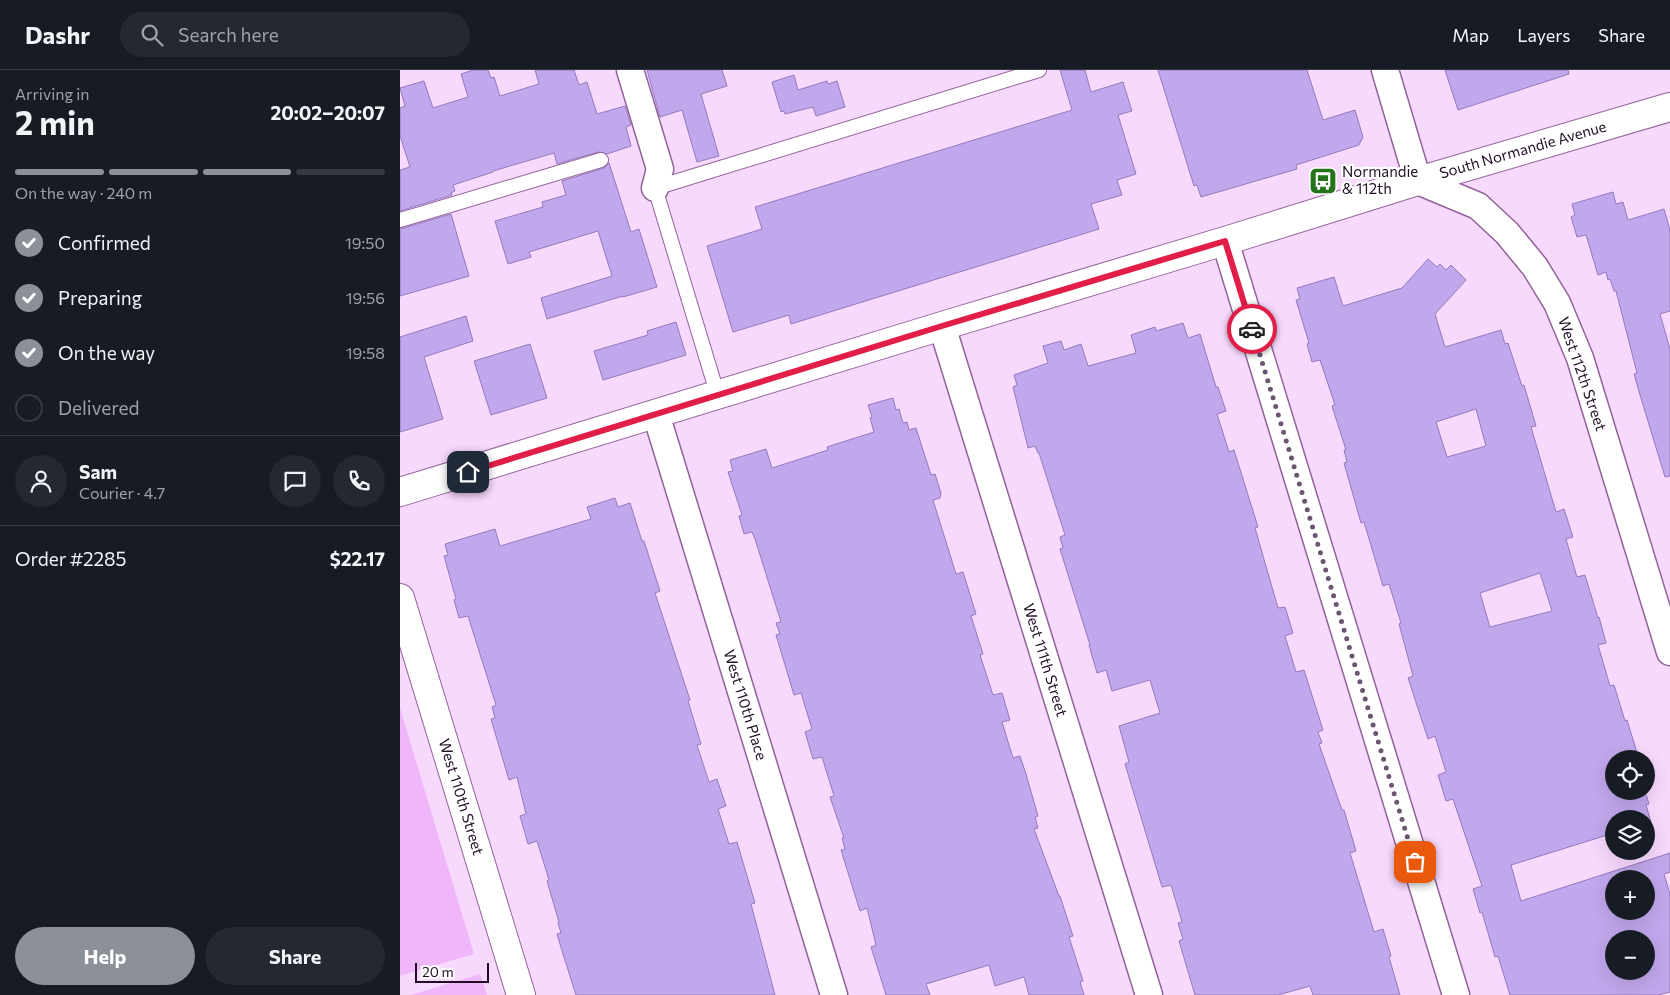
<!DOCTYPE html>
<meta charset="utf-8">
<style>
body{margin:0;font-family:Commissioner,sans-serif;background:#242831;color:#f1f3f6;height:100vh;display:flex;flex-direction:column;font-size:19px;white-space:nowrap}
*{box-sizing:border-box;margin:0}
p{font-size:16px;color:#9ea1a6}
.icon{flex:none;width:28px;height:28px;fill:none;stroke:currentColor;stroke-width:2;stroke-linecap:round;stroke-linejoin:round}
.map{position:relative;flex:1;overflow:hidden}
.details{display:flex;flex-direction:column;background:#171b24;width:400px}
.details>*{flex:none}
.tools{position:absolute;left:1205px;top:680px;display:grid;gap:10px}
.tools a{display:grid;place-items:center;width:50px;height:50px;border-radius:50%;background:#171b24;box-shadow:0 5px 20px #0002;font-size:25px}
.scale{position:absolute;left:15px;bottom:12px;width:74px;box-sizing:border-box;padding-left:5px;border:2px solid #210e25;border-top:0;font-size:14px;line-height:18px;white-space:nowrap;color:#210e25;-webkit-text-stroke:4px #fff;paint-order:stroke}
.pin{position:absolute;display:grid;place-items:center;width:42px;height:42px;color:#fff;margin:-21px;border-radius:10px;box-shadow:0 2px 8px #0006}
.courier{position:absolute;display:grid;place-items:center;width:50px;height:50px;margin:-25px;border:4px solid #e11d48;border-radius:50%;background:#fff;color:#222;box-shadow:0 1px 6px #0007}
.head em{font-style:normal;font-weight:700}
.head div{display:flex;flex-direction:column-reverse}
.head{display:flex;align-items:center;justify-content:space-between;height:85px;padding:0 15px}
h1{font-size:32px;font-weight:700;line-height:38px}
.bar{display:grid;grid-template-columns:repeat(4,1fr);gap:8px 5px;align-content:center;height:60px;padding:0 15px}
.bar i{height:6px;border-radius:4px;background:#363941}
.bar .selected{background:#8c9099}
.bar p{grid-column:span 4}
.line{display:flex;align-items:center;gap:12px;padding:0 15px;border-top:1px solid #363941}
.line div{flex:1}
.round{display:grid;place-items:center;flex:none;width:52px;height:52px;border-radius:26px;background:#242831}
ol{padding:0 15px;list-style:none}
li{display:flex;align-items:center;gap:15px;height:55px}
li p{margin-inline-start:auto}
li .icon{padding:5px;border-radius:50%;background:#8c9099;color:#fff;stroke-width:4}
li:last-child{color:#9ea1a6}
li i{width:28px;height:28px;border:2px solid #363941;border-radius:50%}
.button{display:flex;gap:10px;margin-top:auto;padding:10px 15px}
.button a{flex:1;height:58px;border-radius:30px;background:#8c9099;color:#fff;font-size:20px;font-weight:700;line-height:58px;text-align:center}
.button a+a{background:#242831;color:#f1f3f6}
header{display:flex;align-items:center;gap:30px;box-sizing:border-box;height:70px;padding:0 25px;background:#171b24;border-bottom:1px solid #363941}
header strong{font-size:24px}
nav{display:flex;gap:28px;margin-inline-start:auto;font-size:18px}
.search{width:350px;height:45px;background:#242831;display:flex;align-items:center;gap:12px;box-sizing:border-box;padding:0 18px;border-radius:28px;color:#9ea1a6;font-size:19px}
main{display:flex;flex:1;min-height:0}
.map>svg:first-child{display:block}
</style>
<header>
<strong>Dashr</strong>
<div class="search"><svg class="icon" aria-label="search" viewBox="0 0 24 24"><circle cx="10" cy="10" r="6"/><path d="M15 15l6 6"/></svg>Search here</div>
<nav><a>Map</a><a>Layers</a><a>Share</a></nav>
</header>
<main>
<section class="details">
<div class="head"><div><h1>2 min</h1><p>Arriving in</p></div><em>20:02–20:07</em></div>
<div class="bar"><i class="selected"></i><i class="selected"></i><i class="selected"></i><i></i><p>On the way · 240 m</p></div>
<ol>
<li><svg class="icon" aria-label="check" viewBox="0 0 24 24"><path d="M5 12l5 5 9-10"/></svg>Confirmed<p>19:50</p></li>
<li><svg class="icon" aria-label="check" viewBox="0 0 24 24"><path d="M5 12l5 5 9-10"/></svg>Preparing<p>19:56</p></li>
<li><svg class="icon" aria-label="check" viewBox="0 0 24 24"><path d="M5 12l5 5 9-10"/></svg>On the way<p>19:58</p></li>
<li><i></i>Delivered</li>
</ol>
<div class="line" style="height:90px"><a class="round"><svg class="icon" aria-label="person" viewBox="0 0 24 24"><circle cx="12" cy="8" r="4"/><path d="M4 21q1-7 8-7t8 7"/></svg></a><div><b>Sam</b><p>Courier · 4.7</p></div><a class="round"><svg class="icon" aria-label="chat" viewBox="0 0 24 24"><path d="M4 5h16v11H9l-5 4z"/></svg></a><a class="round"><svg class="icon" aria-label="phone" viewBox="0 0 24 24"><path d="M5 4h4l2 5-3 2q2 4 5 5l2-3 5 2v4C11 20 4 13 5 4z"/></svg></a></div>
<div class="line" style="height:65px"><div>Order #2285</div><b>$22.17</b></div>
<div class="button"><a>Help</a><a>Share</a></div>
</section>
<div class="map">
<svg width="1270" height="925" viewBox="0 0 1270 925">
<rect width="100%" height="100%" fill="#f8d9fe"/>
<g fill="#f0b6fa">
<polygon points="0,638 74,884 0,906"/>
<polygon points="80,904 87,925 11,925"/>
</g>
<g fill="#c1a7ec" stroke="#947abc" fill-rule="evenodd">
<polygon points="73,0 88,0 91,8 94,7 100,26 139,14 135,0 174,0 179,15 187,12 197,44 225,36 231,55 226,57 231,76 207,84 198,82 157,94 154,83 93,101 93,102 53,115 55,121 51,123 52,125 0,141 0,100 10,97 0,66 0,38 5,36 0,18 24,11 33,38 68,27 61,4"/>
<polygon points="247,0 322,0 327,16 301,24 319,86 297,92 282,40 260,47"/>
<polygon points="660,0 685,0 691,22 723,12 732,41 718,45 736,104 717,110 722,125 691,134 699,159 391,254 389,245 333,262 307,176 362,159 355,137 672,40"/>
<polygon points="758,0 907,0 923,50 955,40 963,67 959,75 896,95 897,99 801,127 797,115 794,116"/>
<polygon points="1045,0 1168,0 1169,4 1058,40"/>
<polygon points="394,5 398,20 427,11 428,14 437,11 445,37 416,46 413,37 385,44 384,41 381,42 372,12"/>
<polygon points="209,93 231,162 239,159 257,217 223,227 223,226 147,249 141,228 212,206 198,161 129,182 131,187 108,194 95,151 143,137 142,132 166,125 162,111 204,98"/>
<polygon points="1213,122 1216,134 1223,132 1228,150 1264,139 1270,160 1270,241 1260,244 1270,279 1270,406 1265,407 1240,325 1234,304 1237,303 1216,221 1214,221 1210,209 1208,210 1206,202 1198,205 1186,165 1177,167 1171,147 1175,145 1172,134"/>
<polygon points="51,144 69,206 0,226 0,159"/>
<path d="M 1028,189 L 1037,197 L 1040,194 L 1046,200 L 1051,195 L 1066,210 L 1035,244 L 1045,277 L 1101,260 L 1105,274 L 1108,273 L 1122,316 L 1124,315 L 1136,356 L 1131,357 L 1156,442 L 1164,439 L 1173,467 L 1166,469 L 1177,507 L 1185,505 L 1198,548 L 1199,547 L 1206,573 L 1198,575 L 1210,616 L 1214,615 L 1225,651 L 1227,650 L 1239,689 L 1214,689 L 1214,721 L 1245,721 L 1249,734 L 1246,735 L 1251,752 L 1246,753 L 1246,749 L 1214,749 L 1214,763 L 1111,795 L 1121,831 L 1270,783 L 1270,802 L 1264,804 L 1270,824 L 1270,922 L 1258,925 L 1110,925 L 1098,886 L 1095,887 L 1082,842 L 1080,843 L 1073,819 L 1082,816 L 1053,729 L 1046,731 L 1038,705 L 1046,702 L 1035,666 L 1028,669 L 1008,608 L 1013,606 L 999,554 L 1001,553 L 989,514 L 983,516 L 964,452 L 961,453 L 944,393 L 947,392 L 944,380 L 946,380 L 932,336 L 935,335 L 920,290 L 912,292 L 907,274 L 909,273 L 896,230 L 900,229 L 897,218 L 934,207 L 943,236 L 1002,218 ZM 1076,339 L 1086,376 L 1047,387 L 1036,352 ZM 1140,503 L 1152,541 L 1090,557 L 1080,523 ZM 1214,809 L 1246,809 L 1246,841 L 1214,841 ZM 1214,869 L 1246,869 L 1246,901 L 1214,901 Z"/>
<polygon points="66,246 73,271 24,287 43,349 0,362 0,267"/>
<polygon points="276,252 286,285 203,310 194,281 248,265 247,261"/>
<polygon points="783,253 788,268 800,264 816,317 818,317 826,341 817,344 829,382 834,380 858,457 855,458 878,538 885,537 893,563 885,566 896,602 904,600 923,660 918,662 922,673 919,674 942,740 944,740 956,781 950,783 974,862 983,859 991,886 989,887 1000,925 913,925 910,916 878,925 795,925 779,871 783,869 778,853 782,852 771,815 762,817 725,694 729,692 719,656 760,643 750,610 712,621 706,600 697,603 689,575 690,575 660,479 663,478 660,467 665,465 639,383 638,383 635,376 628,378 613,317 617,315 614,305 648,293 643,276 661,271 664,280 681,274 688,296 736,283 731,265 755,257 756,261"/>
<polygon points="130,274 147,328 91,345 74,291"/>
<polygon points="493,328 496,340 499,339 503,353 507,352 509,360 516,358 531,405 535,404 541,423 540,428 533,430 556,504 563,502 576,544 571,546 583,584 580,585 593,625 602,623 610,650 602,652 613,688 620,686 626,704 638,746 635,747 638,758 634,759 659,826 660,826 673,866 669,867 683,911 680,912 684,925 629,925 624,907 595,916 589,895 526,914 530,925 486,925 471,877 476,875 467,838 460,841 441,780 445,779 442,768 444,768 430,727 434,726 422,687 413,689 405,662 412,659 401,623 394,625 376,565 380,564 376,553 381,552 355,469 352,462 344,464 339,446 342,445 328,402 333,401 330,390 366,379 372,398 428,380 427,377 474,362 470,348 472,347 468,335"/>
<polygon points="215,428 218,437 230,433 242,471 244,471 260,521 255,523 290,630 288,631 301,674 297,675 309,712 317,709 326,736 318,739 329,774 337,772 355,833 351,834 375,925 176,925 163,884 157,864 161,863 158,853 159,852 147,811 149,810 137,771 128,774 120,746 126,744 117,707 109,710 91,649 95,648 92,637 96,635 68,546 59,548 54,530 56,529 44,486 48,485 45,474 95,459 100,476 191,449 187,437"/>
</g>
<g fill="none" stroke-linecap="round" stroke-linejoin="round">
<defs>
<g id="lane">
<polyline points="0,150 201,90"/>
<polyline points="318,326 255,118 639,0"/>
</g>
<g id="street">
<polyline points="230,0 260,99 255,118"/>
<polyline points="985,0 1018,111 1078,136 1107,163 1135,197 1157,233 1180,288 1270,582"/>
<polyline points="825,171 1056,925"/>
<polyline points="542,256 749,925"/>
<polyline points="256,344 434,925"/>
</g>
<g id="secondary">
<polyline points="0,422 542,256 825,171 1018,111 1270,37"/>
<polyline points="0,528 121,925"/>
</g>
</defs>
<use href="#lane" stroke="#92629a" stroke-width="16"/>
<use href="#street" stroke="#92629a" stroke-width="29"/>
<use href="#secondary" stroke="#92629a" stroke-width="30"/>
<use href="#lane" stroke="#fff" stroke-width="14"/>
<use href="#street" stroke="#fff" stroke-width="26"/>
<use href="#secondary" stroke="#fff" stroke-width="28"/>
</g>
<g fill="none" stroke-linecap="round" stroke-linejoin="round">
<polyline stroke="#6c5571" stroke-width="5" stroke-dasharray="0 9" points="852,259 1015,792"/>
<polyline stroke="#e11d48" stroke-width="6" points="68,402 542,256 825,171 852,259"/>
</g>
<defs>
<symbol id="bus-square" viewBox="-11 -11 22 22"><rect x="-9" y="-9" width="18" height="18" rx="4" fill="#25741b" stroke="#fff"/><path d="M-5-6H5V4H4V6H2V4H-2V6H-4V4H-5ZM-3.5-4V0h7V-4ZM-3.5 1.2v1.5H-2V1.2ZM2 1.2v1.5H3.5V1.2Z" fill="#fff"/></symbol>
</defs>
<g fill-rule="evenodd">
<use href="#bus-square" x="907" y="95" width="32" height="32"/>
</g>
<g text-anchor="middle" stroke-width="4.5" stroke-linejoin="round" paint-order="stroke">
<g font-size="15" fill="#210e25" stroke="#fff">
<text transform="translate(1123 80) rotate(-16)" y="5">South Normandie Avenue</text>
<text transform="translate(1182 304) rotate(71)" y="5">West 112th Street</text>
<text transform="translate(645 590) rotate(73)" y="5">West 111th Street</text>
<text transform="translate(345 635) rotate(73)" y="5">West 110th Place</text>
<text transform="translate(61 727) rotate(73)" y="5">West 110th Street</text>
</g>
<g font-size="15" fill="#210e25" stroke="#fff" text-anchor="start">
<text x="942" y="107">Normandie<tspan x="942" dy="17">&amp; 112th</tspan></text>
</g>
</g>
</svg>
<div class="tools">
<a><svg class="icon" aria-label="locate" viewBox="0 0 24 24"><circle cx="12" cy="12" r="6"/><path d="M12 2v4M12 18v4M2 12h4M18 12h4"/></svg></a>
<a><svg class="icon" aria-label="layers" viewBox="0 0 24 24"><path d="M12 4l9 5-9 5-9-5zM3 14l9 5 9-5"/></svg></a>
<a>+</a>
<a>−</a>
</div>
<div class="scale">20 m</div>
<div class="pin" style="left:1015px;top:792px;background:#ea580c"><svg class="icon" aria-label="bag" viewBox="0 0 24 24"><path d="M5 8h14l-1 12H6zM9 8a3 3 0 0 1 6 0"/></svg></div>
<div class="pin" style="left:68px;top:402px;background:#1f2937"><svg class="icon" aria-label="home" viewBox="0 0 24 24"><path d="M3 11l9-7 9 7M6 9v11h12V9"/></svg></div>
<div class="courier" style="left:852px;top:259px"><svg class="icon" aria-label="car" viewBox="0 0 24 24"><path d="M5 17H2v-5l4-1 3-4h7l3 4 3 1v5h-3M9 17h6M6 11h13"/><circle cx="7" cy="17" r="2"/><circle cx="17" cy="17" r="2"/></svg></div>
</div>
</main>
